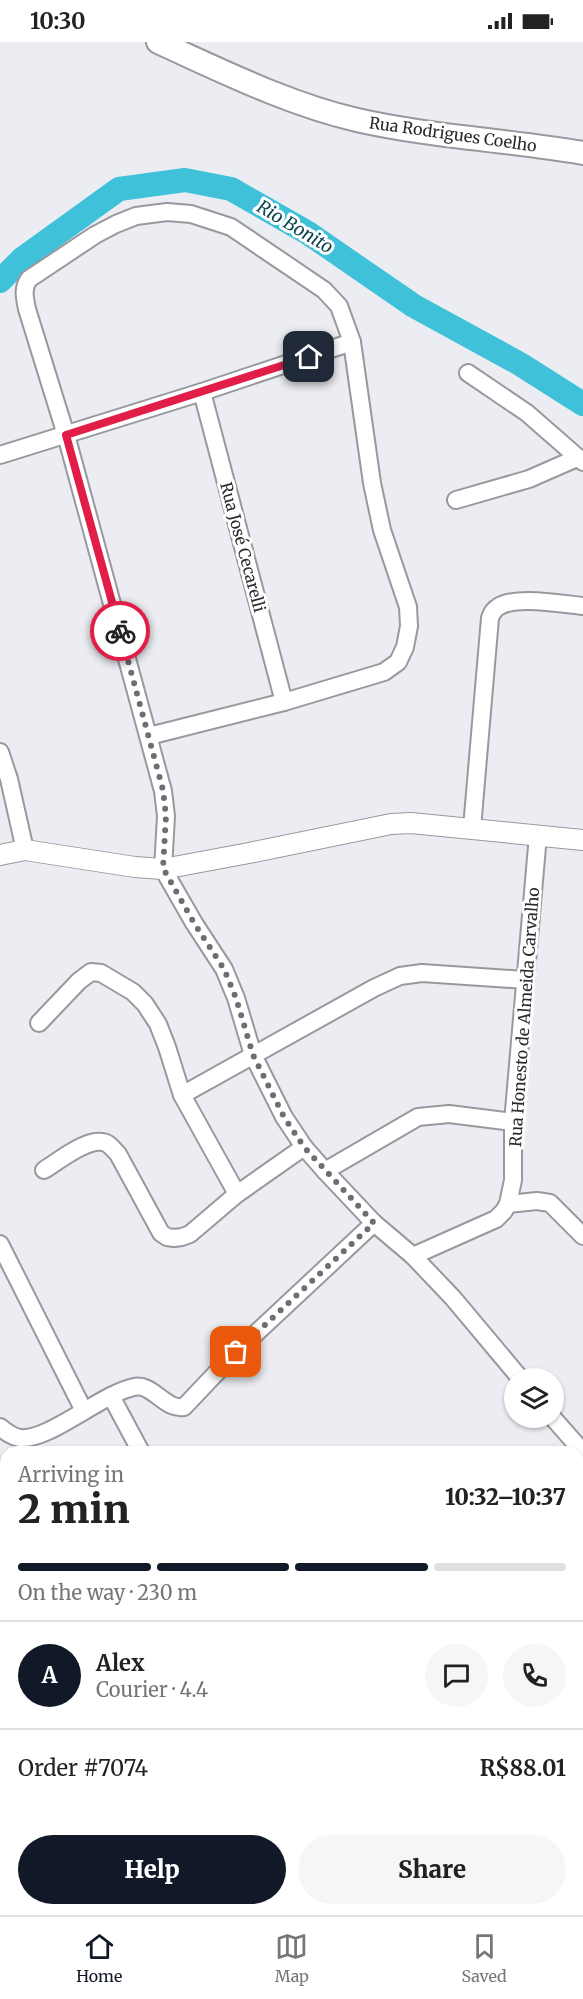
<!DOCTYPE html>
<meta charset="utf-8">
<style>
body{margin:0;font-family:Merriweather,serif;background:#f6f6f6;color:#222;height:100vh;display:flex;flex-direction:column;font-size:22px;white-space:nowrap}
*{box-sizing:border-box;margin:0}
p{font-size:20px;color:#767676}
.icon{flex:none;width:33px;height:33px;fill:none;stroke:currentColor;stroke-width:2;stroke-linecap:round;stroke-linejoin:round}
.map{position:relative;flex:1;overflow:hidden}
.sheet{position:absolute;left:0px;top:1404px;width:584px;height:470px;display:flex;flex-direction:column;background:#fff;border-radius:18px 18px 0 0;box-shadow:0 2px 4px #0004}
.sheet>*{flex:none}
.tools{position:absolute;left:504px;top:1326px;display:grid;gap:12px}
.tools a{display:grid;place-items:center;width:60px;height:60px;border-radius:50%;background:#fff;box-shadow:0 2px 4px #0004;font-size:30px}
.pin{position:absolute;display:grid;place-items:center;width:51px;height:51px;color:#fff;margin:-26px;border-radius:12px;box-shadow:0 3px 9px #0006}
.courier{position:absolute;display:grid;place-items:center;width:60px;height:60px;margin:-30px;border:4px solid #e11d48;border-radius:50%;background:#fff;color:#222;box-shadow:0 2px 8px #0007}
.head em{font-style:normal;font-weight:800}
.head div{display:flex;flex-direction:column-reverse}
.head{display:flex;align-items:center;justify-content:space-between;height:102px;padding:0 18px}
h1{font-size:39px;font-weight:800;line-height:45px}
.bar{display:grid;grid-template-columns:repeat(4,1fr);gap:9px 6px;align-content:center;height:72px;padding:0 18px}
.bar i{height:8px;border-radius:4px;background:#e0e0e0}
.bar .active{background:#111827}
.bar p{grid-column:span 4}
.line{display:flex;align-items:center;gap:15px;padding:0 18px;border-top:2px solid #e0e0e0}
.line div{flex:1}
.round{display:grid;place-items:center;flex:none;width:63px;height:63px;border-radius:32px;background:#f6f6f6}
.button{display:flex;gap:12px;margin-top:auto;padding:12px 18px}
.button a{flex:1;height:69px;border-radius:36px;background:#111827;color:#fff;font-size:24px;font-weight:800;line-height:69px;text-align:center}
.button a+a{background:#f6f6f6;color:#222}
.status{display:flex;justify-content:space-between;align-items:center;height:42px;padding:0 30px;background:#fff;direction:ltr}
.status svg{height:16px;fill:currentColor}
.menu{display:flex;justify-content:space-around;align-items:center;height:84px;border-top:2px solid #e0e0e0;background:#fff;font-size:16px;color:#767676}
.menu a{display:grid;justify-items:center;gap:3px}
.menu .active{color:#111827}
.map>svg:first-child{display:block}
</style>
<div class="status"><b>10:30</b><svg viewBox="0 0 49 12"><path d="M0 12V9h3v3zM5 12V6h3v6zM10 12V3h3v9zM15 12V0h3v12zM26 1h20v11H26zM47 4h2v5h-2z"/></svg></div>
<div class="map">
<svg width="583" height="1873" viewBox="0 0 583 1873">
<rect width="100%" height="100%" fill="#ebedf2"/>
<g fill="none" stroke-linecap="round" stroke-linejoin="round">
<polyline stroke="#3fc1d9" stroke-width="24" points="0,239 22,217 119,147 185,138 231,147 308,191 414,264 520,322 583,362"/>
<defs>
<g id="minor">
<polyline points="468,331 527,371 583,420"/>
<polyline points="202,350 284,660"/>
<polyline points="0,413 202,350 352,300"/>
<polyline points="456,458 529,437 577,416"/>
<path d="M 149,694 L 284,660 L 384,630 L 398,620 L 405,605 L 409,584 L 408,565 L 382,488 L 372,441 L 352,300 L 339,264 L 324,248 L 231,185 L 191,172 L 167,170 L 136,174 L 116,182 L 95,193 L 29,237 C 22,247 25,256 27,267 L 66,393 L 163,749 L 166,774 L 163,827 L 194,881 L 224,927 L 236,956 L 253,1013 L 284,1075 L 304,1105 L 325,1129 L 374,1181 L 413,1214 L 453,1256 L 520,1336"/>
<polyline points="0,710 9,737 25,808"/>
<path d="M 472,786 L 490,576 C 492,571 493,568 498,565 C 516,553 561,562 583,564"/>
<polyline points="39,981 79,939 91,930 101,931 133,950 145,962 158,982 167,1005 182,1053 237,1152"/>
<polyline points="182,1053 374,946 400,934 422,931 525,938"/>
<path d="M 44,1128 C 59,1119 91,1092 108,1102 C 112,1105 115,1109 118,1112 L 161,1191 L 167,1195 L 174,1196 L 182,1195 L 190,1192 L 237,1152 L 304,1105"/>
<polyline points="325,1129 418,1075 449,1072 513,1080"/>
<polyline points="508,1162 537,1159 550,1161 583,1194"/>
<polyline points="0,1202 84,1369"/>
<polyline points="413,1214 496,1177 504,1169 508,1162 513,1138 513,1080 538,793"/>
<polyline points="111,1354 141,1410"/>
<polyline points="553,1376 583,1410"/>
<path d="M 0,1385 C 6,1390 12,1395 20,1396 C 49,1399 101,1352 134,1345 C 153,1341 164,1368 184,1365 L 236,1310 L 374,1181"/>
<polyline points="578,1477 583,1490"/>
</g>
<g id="tertiary">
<polyline points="0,813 25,808 135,825 163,827 249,811 391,782 411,781 583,798"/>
<polyline points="488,1868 503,1873"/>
<polyline points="0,1869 6,1862"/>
</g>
<g id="secondary">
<path d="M 158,0 C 222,29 288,62 357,78 C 432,95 508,98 583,111"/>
<polyline points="578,1466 583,1459"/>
<polyline points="0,1748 6,1753"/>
</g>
<g id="motorway">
<polyline points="0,1489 6,1495"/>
<polyline points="0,1532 6,1538"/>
<polyline points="578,1790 583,1792"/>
<polyline points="578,1827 583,1828"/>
</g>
</defs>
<use href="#minor" stroke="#97999e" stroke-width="20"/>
<use href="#tertiary" stroke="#97999e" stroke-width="22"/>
<use href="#secondary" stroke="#97999e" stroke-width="26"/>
<use href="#motorway" stroke="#97999e" stroke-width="33"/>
<use href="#minor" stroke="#fff" stroke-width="16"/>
<use href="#tertiary" stroke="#fff" stroke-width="20"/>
<use href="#secondary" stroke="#fff" stroke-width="22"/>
<use href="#motorway" stroke="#fff" stroke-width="30"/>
</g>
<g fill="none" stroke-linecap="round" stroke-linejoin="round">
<polyline stroke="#6d6e71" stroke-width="6" stroke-dasharray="0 10.8" points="120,589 163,748 166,774 163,826 194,881 224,927 236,956 253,1013 284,1075 304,1105 374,1181 236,1310"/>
<polyline stroke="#e11d48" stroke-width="8" points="120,589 66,393 309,315"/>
</g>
<g text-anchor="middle" stroke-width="6" stroke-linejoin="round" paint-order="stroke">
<g font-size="16" fill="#292a2c" stroke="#fff">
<text transform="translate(453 92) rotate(8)" y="6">Rua Rodrigues Coelho</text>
<text transform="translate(243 505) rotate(75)" y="6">Rua José Cecarelli</text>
<text transform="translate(524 975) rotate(-86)" y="6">Rua Honesto de Almeida Carvalho</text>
</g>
<g font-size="18" font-style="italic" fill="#0e4751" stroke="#fff">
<text transform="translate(295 185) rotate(31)" y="6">Rio Bonito</text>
</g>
</g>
</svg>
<div class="tools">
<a><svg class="icon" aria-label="layers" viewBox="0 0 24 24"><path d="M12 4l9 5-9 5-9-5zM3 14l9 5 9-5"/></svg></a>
</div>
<div class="pin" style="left:236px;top:1310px;background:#ea580c"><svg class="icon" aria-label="bag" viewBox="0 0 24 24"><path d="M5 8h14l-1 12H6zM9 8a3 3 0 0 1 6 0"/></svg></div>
<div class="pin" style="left:309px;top:315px;background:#1f2937"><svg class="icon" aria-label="home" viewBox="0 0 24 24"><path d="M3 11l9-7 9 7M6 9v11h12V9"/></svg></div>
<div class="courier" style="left:120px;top:589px"><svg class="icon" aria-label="bike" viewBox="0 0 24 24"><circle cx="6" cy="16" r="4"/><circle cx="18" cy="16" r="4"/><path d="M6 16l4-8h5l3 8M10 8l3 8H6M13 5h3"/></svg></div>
<section class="sheet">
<div class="head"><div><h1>2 min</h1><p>Arriving in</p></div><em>10:32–10:37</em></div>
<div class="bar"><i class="active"></i><i class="active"></i><i class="active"></i><i></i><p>On the way · 230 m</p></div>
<div class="line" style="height:108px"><b class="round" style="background:#111827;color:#fff">A</b><div><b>Alex</b><p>Courier · 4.4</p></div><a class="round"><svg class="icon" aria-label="chat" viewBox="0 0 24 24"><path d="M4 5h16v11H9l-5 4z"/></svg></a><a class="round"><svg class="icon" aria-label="phone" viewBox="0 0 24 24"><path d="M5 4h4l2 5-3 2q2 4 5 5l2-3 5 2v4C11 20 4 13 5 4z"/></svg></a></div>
<div class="line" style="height:78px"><div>Order #7074</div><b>R$88.01</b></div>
<div class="button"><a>Help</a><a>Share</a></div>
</section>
</div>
<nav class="menu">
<a class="active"><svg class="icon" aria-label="home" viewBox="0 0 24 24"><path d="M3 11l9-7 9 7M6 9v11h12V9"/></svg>Home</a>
<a><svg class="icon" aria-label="map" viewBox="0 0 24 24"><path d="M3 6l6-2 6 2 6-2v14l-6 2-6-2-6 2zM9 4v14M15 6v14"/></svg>Map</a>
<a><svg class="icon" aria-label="saved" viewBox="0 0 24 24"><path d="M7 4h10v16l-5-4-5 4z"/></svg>Saved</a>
</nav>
